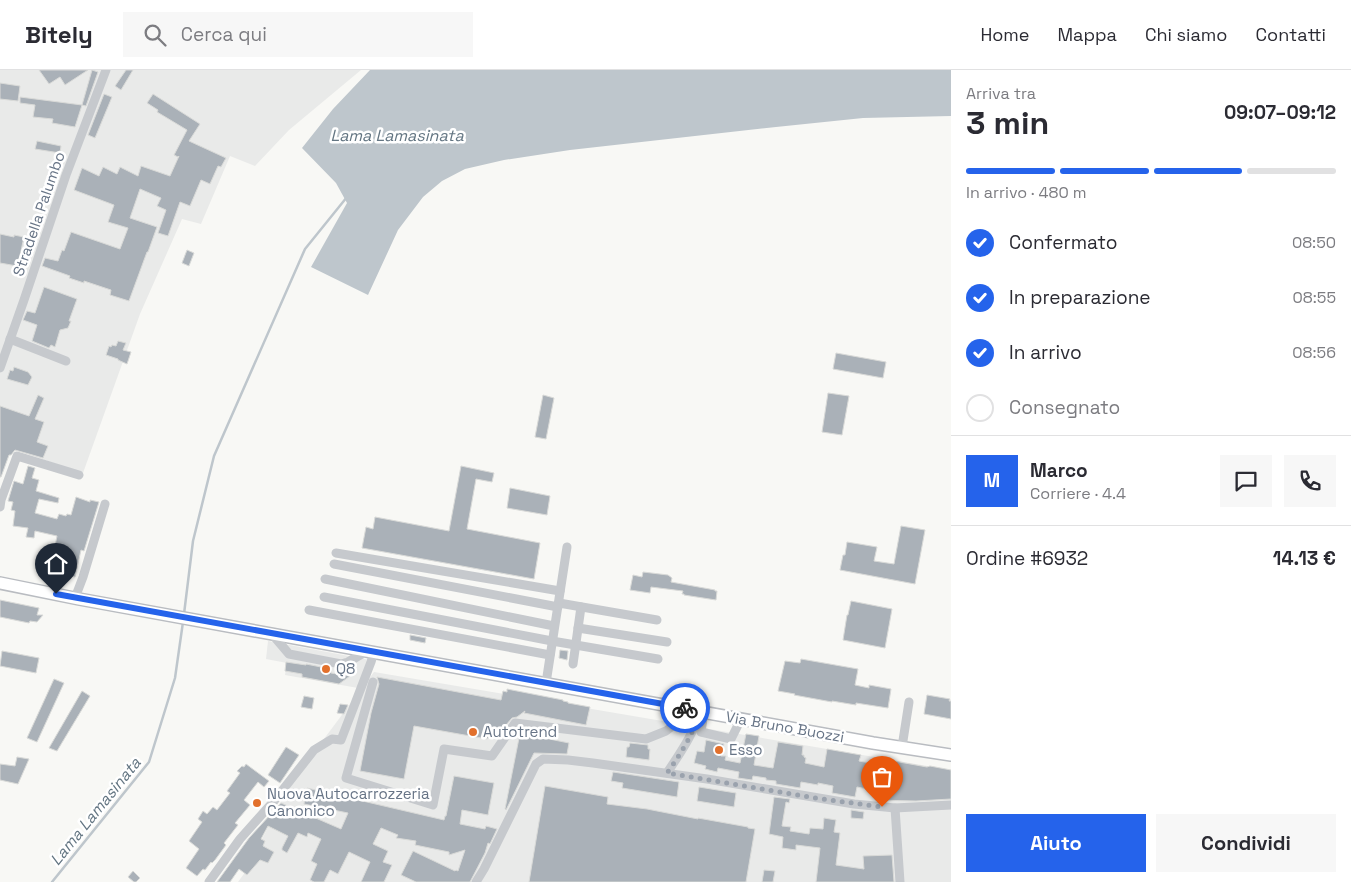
<!DOCTYPE html>
<html lang="it">
<meta charset="utf-8">
<style>
body{margin:0;font-family:"Space Grotesk",sans-serif;background:#f7f7f7;color:#2b2b33;height:100vh;display:flex;flex-direction:column;font-size:19px;white-space:nowrap}
*{box-sizing:border-box;margin:0}
p{font-size:16px;color:#7c7c81}
.icon{flex:none;width:28px;height:28px;fill:none;stroke:currentColor;stroke-width:2;stroke-linecap:round;stroke-linejoin:round}
.map{position:relative;flex:1;overflow:hidden}
.drawer{display:flex;flex-direction:column;background:#fff;width:400px}
.drawer>*{flex:none}
.pin{position:absolute;display:grid;place-items:center;width:42px;height:42px;color:#fff;margin:-51px -21px;border-radius:50% 50% 50% 0;rotate:-45deg;box-shadow:0 0 5px #0007}
.pin .icon{rotate:45deg}
.courier{position:absolute;display:grid;place-items:center;width:50px;height:50px;margin:-25px;border:4px solid #2563eb;border-radius:50%;background:#fff;color:#222;box-shadow:0 1px 6px #0007}
.summary em{font-style:normal;font-weight:700}
.summary div{display:flex;flex-direction:column-reverse}
.summary{display:flex;align-items:center;justify-content:space-between;height:85px;padding:0 15px}
h1{font-size:32px;font-weight:700;line-height:38px}
.bar{display:grid;grid-template-columns:repeat(4,1fr);gap:8px 5px;align-content:center;height:60px;padding:0 15px}
.bar i{height:6px;border-radius:4px;background:#e1e1e2}
.bar .selected{background:#2563eb}
.bar p{grid-column:span 4}
.line{display:flex;align-items:center;gap:12px;padding:0 15px;border-top:1px solid #e1e1e2}
.line div{flex:1}
.round{display:grid;place-items:center;flex:none;width:52px;height:52px;border-radius:0px;background:#f7f7f7}
ol{padding:0 15px;list-style:none}
li{display:flex;align-items:center;gap:15px;height:55px}
li p{margin-inline-start:auto}
li .icon{padding:5px;border-radius:50%;background:#2563eb;color:#fff;stroke-width:4}
li:last-child{color:#7c7c81}
li i{width:28px;height:28px;border:2px solid #e1e1e2;border-radius:50%}
.button{display:flex;gap:10px;margin-top:auto;padding:10px 15px}
.button a{flex:1;height:58px;border-radius:0px;background:#2563eb;color:#fff;font-size:20px;font-weight:700;line-height:58px;text-align:center}
.button a+a{background:#f7f7f7;color:#2b2b33}
header{display:flex;align-items:center;gap:30px;box-sizing:border-box;height:70px;padding:0 25px;background:#fff;border-bottom:1px solid #e1e1e2}
header strong{font-size:24px}
nav{display:flex;gap:28px;margin-inline-start:auto;font-size:18px}
.search{width:350px;height:45px;background:#f7f7f7;display:flex;align-items:center;gap:12px;box-sizing:border-box;padding:0 18px;border-radius:0px;color:#7c7c81;font-size:19px}
main{display:flex;flex:1;min-height:0}
.map>svg:first-child{display:block}
</style>
<header>
<strong>Bitely</strong>
<div class="search"><svg class="icon" aria-label="search" viewBox="0 0 24 24"><circle cx="10" cy="10" r="6"/><path d="M15 15l6 6"/></svg>Cerca qui</div>
<nav><a>Home</a><a>Mappa</a><a>Chi siamo</a><a>Contatti</a></nav>
</header>
<main>
<div class="map">
<svg width="951" height="812" viewBox="0 0 951 812">
<rect width="100%" height="100%" fill="#f8f8f5"/>
<g fill="#e9eae9">
<polygon points="0,0 361,0 289,60 255,96 230,86 201,154 182,149 140,244 83,403 0,375"/>
<polygon points="268,571 370,590 358,618 285,605 287,593 266,589"/>
<polygon points="374,602 951,700 951,812 238,812 246,801 288,717"/>
</g>
<polygon fill="#bec6cc" points="370,0 951,0 951,46 863,48 776,57 570,80 504,90 465,99 442,111 423,127 398,160 368,225 311,197 347,133 336,113 302,78 333,39"/>
<g fill="none" stroke-linecap="round" stroke-linejoin="round">
<g stroke="#bec6cc" stroke-width="2.5">
<polyline points="184,544 193,471 214,386 305,179 347,127"/>
<polyline points="52,812 149,692 175,608 183,552"/>
</g>
</g>
<g fill="#aab1b8" stroke="#d9dad8">
<polygon points="39,0 88,0 65,15 60,7 49,14"/>
<polygon points="92,0 98,2 86,36 82,35"/>
<polygon points="126,0 133,0 121,20 115,16"/>
<polygon points="0,13 20,16 18,31 0,29"/>
<polygon points="104,24 112,27 95,68 88,65"/>
<polygon points="153,24 200,54 189,71 226,88 221,97 218,96 210,114 201,110 190,136 180,132 168,166 158,163 166,140 157,136 161,128 140,119 130,148 157,157 148,182 147,182 129,231 110,225 111,220 84,211 84,213 69,208 70,206 42,196 45,188 58,191 62,180 64,181 71,162 120,179 128,158 108,152 114,135 74,120 82,98 99,106 103,97 117,104 120,97 138,106 141,96 170,106 179,86 178,87 174,85 187,60 157,42 158,40 147,33"/>
<polygon points="20,27 82,35 75,57 52,53 53,49 33,47 35,35 20,33"/>
<polygon points="37,71 61,76 60,83 35,79"/>
<polygon points="0,164 14,167 14,165 24,167 19,190 18,190 17,196 0,193"/>
<polygon points="187,180 194,183 189,196 182,193"/>
<polygon points="44,217 77,229 69,251 71,251 68,258 60,260 55,277 51,275 49,278 32,271 37,255 23,250 27,241 35,243"/>
<polygon points="118,271 126,273 123,280 131,282 127,294 118,290 118,289 106,285 109,276 111,277 112,275 116,276"/>
<polygon points="836,283 886,292 883,308 833,299"/>
<polygon points="14,297 28,302 32,307 28,315 7,309 10,300 13,301"/>
<polygon points="828,323 849,326 842,365 822,362"/>
<polygon points="38,325 44,328 35,349 44,352 37,372 48,376 43,388 15,380 11,385 9,385 1,407 0,407 0,336 29,346"/>
<polygon points="543,325 554,328 546,369 535,367"/>
<polygon points="28,396 35,398 32,408 39,410 36,421 59,428 58,433 39,429 35,443 57,449 59,444 66,446 67,444 71,445 76,427 90,432 90,430 99,432 84,481 81,480 75,507 63,505 65,500 60,499 64,478 55,476 57,466 35,461 34,468 26,467 28,458 13,456 15,441 11,440 13,432 8,431 14,411 23,414"/>
<polygon points="461,396 494,403 492,412 476,409 467,459 540,473 534,509 362,478 366,457 373,459 375,447 449,461"/>
<polygon points="510,418 550,426 547,445 507,438"/>
<polygon points="901,456 925,460 915,514 840,500 843,485 845,485 847,472 877,477 874,491 894,494"/>
<polygon points="643,502 668,505 672,508 671,512 715,520 715,521 717,521 716,530 684,525 684,524 682,524 683,521 651,517 650,523 630,520 633,505 642,507"/>
<polygon points="0,530 39,538 37,545 43,545 37,552 30,551 29,553 0,547"/>
<polygon points="851,531 892,539 885,578 843,570 847,545 848,545"/>
<polygon points="410,565 426,568 425,573 410,570"/>
<polygon points="560,580 568,581 567,590 559,588"/>
<polygon points="2,581 39,588 36,603 0,596"/>
<polygon points="801,589 858,599 855,615 869,618 869,615 891,619 888,638 856,633 856,635 832,631 832,632 794,625 795,624 778,621 785,591 800,593"/>
<polygon points="286,592 306,595 306,594 331,599 331,603 350,606 339,614 302,607 302,604 285,601"/>
<polygon points="377,607 501,630 503,621 507,622 507,619 563,630 563,631 568,632 568,633 590,637 586,655 524,643 525,641 517,647 512,648 506,655 487,669 414,656 404,709 360,701 371,643 379,614"/>
<polygon points="54,609 64,613 37,672 27,668"/>
<polygon points="82,621 90,626 57,681 49,678"/>
<polygon points="927,625 950,629 949,631 951,631 951,649 924,644"/>
<polygon points="304,626 314,628 312,639 301,637"/>
<polygon points="340,634 348,635 344,644 337,643"/>
<polygon points="520,663 569,673 567,684 534,683 506,740 505,739"/>
<polygon points="746,664 759,666 754,695 773,698 778,672 803,676 802,685 804,685 804,687 806,688 805,693 824,697 827,679 861,685 859,691 881,695 883,689 927,697 930,696 951,700 951,729 916,731 875,730 877,721 857,717 855,727 832,723 833,716 818,713 818,715 801,712 800,718 776,714 776,711 766,710 766,708 753,706 752,710 738,708 739,702 718,698 717,702 705,699 706,696 694,693 697,681 704,682 706,670 724,674 721,686 726,686 725,690 740,693"/>
<polygon points="630,673 648,675 648,679 650,679 649,690 626,687 627,677 629,677"/>
<polygon points="286,677 299,685 280,713 268,705"/>
<polygon points="17,687 29,689 18,714 0,710 0,694 15,696"/>
<polygon points="246,694 269,711 264,717 258,712 244,730 250,735 235,753 238,755 224,773 226,775 215,790 212,793 211,792 205,800 203,799 197,806 186,798 199,779 189,771 202,752 198,749 203,741 207,744 213,737 217,740 230,723 227,721 240,703 237,701 242,696 244,697"/>
<polygon points="613,702 679,712 677,727 622,718 623,713 611,711"/>
<polygon points="454,706 494,713 488,745 462,740 460,754 485,759 486,756 497,759 490,774 488,773 485,783 470,812 416,812 401,805 413,781 455,801 456,800 458,801 465,780 449,785 449,782 415,775 416,771 396,768 398,765 381,758 373,774 388,781 383,792 392,795 384,812 361,812 370,792 349,782 338,804 330,800 324,812 314,812 310,810 317,794 311,791 321,769 308,763 307,767 298,763 287,783 282,780 282,778 288,766 268,756 261,769 265,771 263,776 274,782 268,793 260,790 247,805 239,799 230,812 217,812 249,768 281,733 341,759 348,743 304,734 307,718 444,750 445,746 446,746"/>
<polygon points="545,716 608,727 607,734 647,739 698,749 698,748 748,757 748,758 755,759 746,812 529,812"/>
<polygon points="699,717 736,723 734,737 697,731"/>
<polygon points="774,727 790,729 789,733 786,732 782,756 791,757 790,761 809,764 810,758 823,759 824,748 836,750 834,762 840,763 836,795 864,799 863,786 892,785 894,812 816,812 820,778 796,775 796,780 782,778 783,767 769,764"/>
<polygon points="851,740 864,742 863,749 851,748"/>
<polygon points="764,800 775,801 773,812 762,812"/>
<polygon points="133,801 140,808 136,812 134,812 128,807"/>
</g>
<g fill="none" stroke-linecap="round" stroke-linejoin="round">
<defs>
<polyline id="major" points="0,513 79,529 873,673 951,685"/>
</defs>
<use href="#major" stroke="#b9bcc1" stroke-width="14"/>
<g stroke="#c6c9cd" stroke-width="9">
<polyline points="10,269 66,291"/>
<polyline points="0,298 24,230 66,105 106,0"/>
<polyline points="0,437 1,430 17,386 79,405"/>
<polyline points="336,483 560,521"/>
<polyline points="334,494 558,537"/>
<polyline points="325,509 554,556"/>
<polyline points="324,527 552,571 658,589"/>
<polyline points="75,528 83,507 105,434"/>
<polyline points="559,533 657,550"/>
<polyline points="309,540 550,585"/>
<polyline points="578,558 667,572"/>
<polyline points="272,564 289,584 341,594 348,592 367,581"/>
<polyline points="573,594 581,537"/>
<polyline points="373,612 346,708 433,735 444,679 492,686 515,653 646,669 666,661 679,651 681,638"/>
<polyline points="546,613 567,477"/>
<polyline points="704,642 701,662 731,669 741,649"/>
<polyline points="902,677 909,632"/>
<path d="M 667,703 C 676,689 699,657 698,641"/>
<polyline points="895,738 900,812"/>
<polyline points="209,812 240,769 274,731 314,680 332,669 341,670 371,592 374,582"/>
<polyline points="476,812 484,799 536,694 543,689 568,690 593,693 707,709 854,734 895,738 951,735"/>
</g>
<use href="#major" stroke="#fff" stroke-width="11"/>
</g>
<g fill="none" stroke-linecap="round" stroke-linejoin="round">
<path stroke="#9aa2ad" stroke-width="5" stroke-dasharray="0 9" d="M 685,638 L 698,641 C 699,657 677,689 667,703 L 815,728 L 882,737"/>
<polyline stroke="#2563eb" stroke-width="6" points="56,524 685,638"/>
</g>
<g fill="#e2702c" stroke="#fff" stroke-width="2">
<circle cx="326" cy="599" r="5"/>
<circle cx="473" cy="662" r="5"/>
<circle cx="719" cy="680" r="5"/>
<circle cx="257" cy="733" r="5"/>
</g>
<g text-anchor="middle" stroke-width="5" stroke-linejoin="round" paint-order="stroke">
<g font-size="15" fill="#677486" stroke="#fff">
<text transform="translate(39 144) rotate(-71)" y="5">Stradella Palumbo</text>
<text transform="translate(785 657) rotate(10)" y="5">Via Bruno Buozzi</text>
</g>
<g font-size="15" fill="#677486" stroke="#fff" text-anchor="start">
<text x="336" y="604">Q8</text>
<text x="483" y="667">Autotrend</text>
<text x="729" y="685">Esso</text>
<text x="267" y="729">Nuova Autocarrozzeria<tspan x="267" dy="17">Canonico</tspan></text>
</g>
<g font-size="16" font-style="italic" fill="#637582" stroke="#fff">
<text x="397" y="71">Lama Lamasinata</text>
<text transform="translate(95 741) rotate(-51)" y="6">Lama Lamasinata</text>
</g>
</g>
</svg>
<div class="pin" style="left:882px;top:737px;background:#ea580c"><svg class="icon" aria-label="bag" viewBox="0 0 24 24"><path d="M5 8h14l-1 12H6zM9 8a3 3 0 0 1 6 0"/></svg></div>
<div class="pin" style="left:56px;top:524px;background:#1f2937"><svg class="icon" aria-label="home" viewBox="0 0 24 24"><path d="M3 11l9-7 9 7M6 9v11h12V9"/></svg></div>
<div class="courier" style="left:685px;top:638px"><svg class="icon" aria-label="bike" viewBox="0 0 24 24"><circle cx="6" cy="16" r="4"/><circle cx="18" cy="16" r="4"/><path d="M6 16l4-8h5l3 8M10 8l3 8H6M13 5h3"/></svg></div>
</div>
<section class="drawer">
<div class="summary"><div><h1>3 min</h1><p>Arriva tra</p></div><em>09:07–09:12</em></div>
<div class="bar"><i class="selected"></i><i class="selected"></i><i class="selected"></i><i></i><p>In arrivo · 480 m</p></div>
<ol>
<li><svg class="icon" aria-label="check" viewBox="0 0 24 24"><path d="M5 12l5 5 9-10"/></svg>Confermato<p>08:50</p></li>
<li><svg class="icon" aria-label="check" viewBox="0 0 24 24"><path d="M5 12l5 5 9-10"/></svg>In preparazione<p>08:55</p></li>
<li><svg class="icon" aria-label="check" viewBox="0 0 24 24"><path d="M5 12l5 5 9-10"/></svg>In arrivo<p>08:56</p></li>
<li><i></i>Consegnato</li>
</ol>
<div class="line" style="height:90px"><b class="round" style="background:#2563eb;color:#fff">M</b><div><b>Marco</b><p>Corriere · 4.4</p></div><a class="round"><svg class="icon" aria-label="chat" viewBox="0 0 24 24"><path d="M4 5h16v11H9l-5 4z"/></svg></a><a class="round"><svg class="icon" aria-label="phone" viewBox="0 0 24 24"><path d="M5 4h4l2 5-3 2q2 4 5 5l2-3 5 2v4C11 20 4 13 5 4z"/></svg></a></div>
<div class="line" style="height:65px"><div>Ordine #6932</div><b>14.13 €</b></div>
<div class="button"><a>Aiuto</a><a>Condividi</a></div>
</section>
</main>
